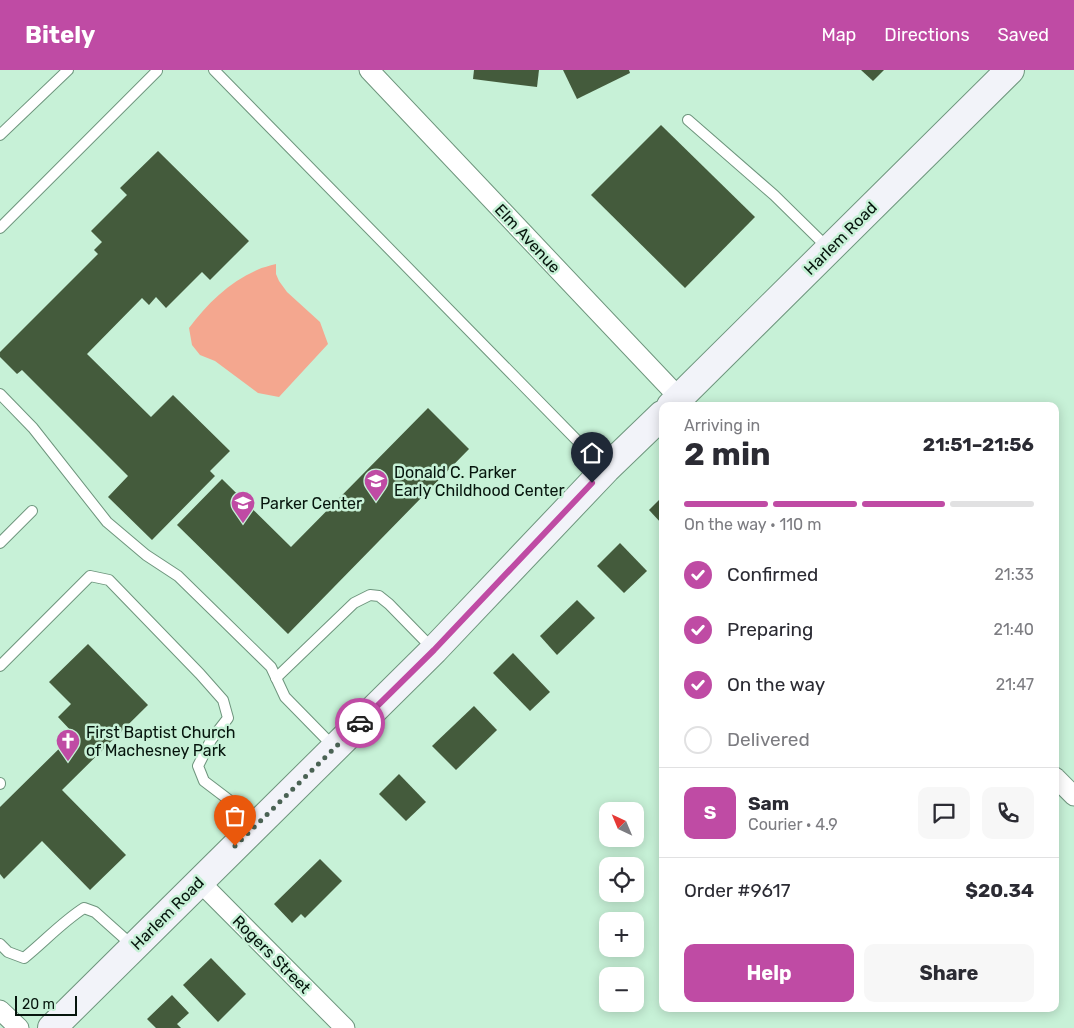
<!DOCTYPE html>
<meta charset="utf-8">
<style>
body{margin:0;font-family:Rubik,sans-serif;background:#f7f7f7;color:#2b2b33;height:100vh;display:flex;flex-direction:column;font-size:19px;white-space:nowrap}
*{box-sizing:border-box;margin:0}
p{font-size:16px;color:#7c7c81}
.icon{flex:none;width:28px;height:28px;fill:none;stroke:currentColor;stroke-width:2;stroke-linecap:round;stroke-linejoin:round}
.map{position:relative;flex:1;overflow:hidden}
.side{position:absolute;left:659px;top:332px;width:400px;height:610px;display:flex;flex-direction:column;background:#fff;border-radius:10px;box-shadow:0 2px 12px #0003}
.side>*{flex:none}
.needle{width:32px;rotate:316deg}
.buttons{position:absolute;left:599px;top:732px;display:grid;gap:10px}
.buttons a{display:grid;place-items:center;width:45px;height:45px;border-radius:10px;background:#fff;box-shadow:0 2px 12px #0003;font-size:25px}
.scale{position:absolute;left:15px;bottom:12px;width:62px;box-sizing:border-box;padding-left:5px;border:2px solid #06150d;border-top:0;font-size:14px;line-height:18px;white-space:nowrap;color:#06150d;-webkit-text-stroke:4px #c7f1d7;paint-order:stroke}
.pin{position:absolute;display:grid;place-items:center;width:42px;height:42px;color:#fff;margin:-51px -21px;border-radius:50% 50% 50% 0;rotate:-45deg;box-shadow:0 0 5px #0007}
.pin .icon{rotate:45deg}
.courier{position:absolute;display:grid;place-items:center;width:50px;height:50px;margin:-25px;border:4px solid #bf4ba4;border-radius:50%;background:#fff;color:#222;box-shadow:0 1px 6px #0007}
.head em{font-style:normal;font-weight:700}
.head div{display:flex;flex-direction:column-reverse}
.head{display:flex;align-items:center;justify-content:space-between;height:85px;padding:0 25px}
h1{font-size:32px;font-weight:700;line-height:38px}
.bar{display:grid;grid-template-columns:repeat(4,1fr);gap:8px 5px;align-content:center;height:60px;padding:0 25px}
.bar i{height:6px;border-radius:4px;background:#e1e1e2}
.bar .active{background:#bf4ba4}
.bar p{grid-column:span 4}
.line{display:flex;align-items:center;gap:12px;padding:0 25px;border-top:1px solid #e1e1e2}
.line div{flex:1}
.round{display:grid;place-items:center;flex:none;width:52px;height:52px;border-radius:10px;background:#f7f7f7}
ol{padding:0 25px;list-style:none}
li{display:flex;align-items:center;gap:15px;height:55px}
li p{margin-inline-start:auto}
li .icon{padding:5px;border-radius:50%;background:#bf4ba4;color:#fff;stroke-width:4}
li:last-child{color:#7c7c81}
li i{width:28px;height:28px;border:2px solid #e1e1e2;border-radius:50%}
.cta{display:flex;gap:10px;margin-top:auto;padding:10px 25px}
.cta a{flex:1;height:58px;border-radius:10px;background:#bf4ba4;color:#fff;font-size:20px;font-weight:700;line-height:58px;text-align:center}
.cta a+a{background:#f7f7f7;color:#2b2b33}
header{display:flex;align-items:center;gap:30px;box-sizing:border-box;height:70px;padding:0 25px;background:#bf4ba4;color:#fff}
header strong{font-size:24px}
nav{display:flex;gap:28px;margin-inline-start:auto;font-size:18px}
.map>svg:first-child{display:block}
</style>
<header>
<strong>Bitely</strong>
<nav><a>Map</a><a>Directions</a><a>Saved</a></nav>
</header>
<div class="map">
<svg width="1074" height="958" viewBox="0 0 1074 958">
<rect width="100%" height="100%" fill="#c7f1d7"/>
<path fill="#f4a78f" d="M 276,194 L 276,204 L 279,211 L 287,222 L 320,252 L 328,274 L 279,327 L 258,323 L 215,291 L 200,285 L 192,275 L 189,258 C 207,234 229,212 257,200 C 263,197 269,196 276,194 Z"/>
<g fill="#445b3c">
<polygon points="474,0 539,0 537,17 473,9"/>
<polygon points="563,0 629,0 630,3 577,29"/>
<polygon points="861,0 884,0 873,11"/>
<polygon points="661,55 755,147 685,218 591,125"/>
<polygon points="158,81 249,171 210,210 202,202 166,238 156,227 149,235 142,228 87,284 151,347 173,325 230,381 210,401 215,406 152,470 108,427 128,406 22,300 17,304 0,287 0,282 98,184 94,180 102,172 91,161 127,125 120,118"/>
<polygon points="428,338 469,379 288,564 177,455 222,409 291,477"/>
<polygon points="662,427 662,454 649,440"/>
<polygon points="620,473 647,501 624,523 597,496"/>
<polygon points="577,530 595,548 557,585 540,566"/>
<polygon points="88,574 148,635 62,720 126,785 90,820 42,771 4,809 0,804 0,737 74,664 58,647 71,634 49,612"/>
<polygon points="513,583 550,622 530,641 493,603"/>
<polygon points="474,636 497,660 456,700 432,676"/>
<polygon points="399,704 426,732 406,751 379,724"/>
<polygon points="320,789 342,811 305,848 301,844 292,853 274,834"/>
<polygon points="211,888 246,924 218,952 183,915"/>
<polygon points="172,925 189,943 177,954 181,958 156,958 147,949"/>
</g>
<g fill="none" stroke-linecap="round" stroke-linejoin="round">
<defs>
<g id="lane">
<polyline points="214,0 605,399"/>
<polyline points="688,50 774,125 829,179"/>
<polyline points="0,65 68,0"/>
<polyline points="0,158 157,1 156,0"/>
<polyline points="0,324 33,358 107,452 146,485 178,506 223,550 271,597 285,627 334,677"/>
<polyline points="0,473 32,441"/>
<polyline points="0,596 90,506 109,510 200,604 223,630 228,648 211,670 198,696 204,711 258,752"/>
<polyline points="276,608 354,533 370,525 379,526 389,534 433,579"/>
<polyline points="0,713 0,714"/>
<path d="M 0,874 L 8,882 L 24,888 C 44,872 62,852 84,838 L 95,842 L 133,876"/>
</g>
<g id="street">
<polyline points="369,0 686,335"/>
<polyline points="1055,707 1074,726"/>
<polyline points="199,811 345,958"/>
<polyline points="0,940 19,958"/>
</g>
<g id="secondary">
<polyline points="671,336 1010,0"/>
<polyline points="52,958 434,580 606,399 662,345"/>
</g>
</defs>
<use href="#lane" stroke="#6e957d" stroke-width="12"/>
<use href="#street" stroke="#6e957d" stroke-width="21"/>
<use href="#secondary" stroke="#6e957d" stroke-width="30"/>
<use href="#lane" stroke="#fff" stroke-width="10"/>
<use href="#street" stroke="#fff" stroke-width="19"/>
<use href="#secondary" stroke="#f2f3f9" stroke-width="28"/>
</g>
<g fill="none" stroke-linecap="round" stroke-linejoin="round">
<polyline stroke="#4a6254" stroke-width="5" stroke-dasharray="0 9" points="235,776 360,653"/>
<polyline stroke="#bf4ba4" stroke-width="6" points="360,653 434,580 592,413"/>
</g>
<defs>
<symbol id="school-pin" viewBox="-11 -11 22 30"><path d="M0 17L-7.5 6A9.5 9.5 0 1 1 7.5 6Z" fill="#bf4ba4" stroke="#c7f1d7"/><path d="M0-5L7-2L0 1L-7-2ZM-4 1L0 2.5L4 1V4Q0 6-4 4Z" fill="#fff"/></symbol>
<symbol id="church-pin" viewBox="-11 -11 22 30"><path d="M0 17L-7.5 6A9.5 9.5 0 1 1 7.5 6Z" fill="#bf4ba4" stroke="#c7f1d7"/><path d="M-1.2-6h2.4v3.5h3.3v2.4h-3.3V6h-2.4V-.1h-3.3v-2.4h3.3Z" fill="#fff"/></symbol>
</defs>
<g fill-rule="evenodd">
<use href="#school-pin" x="362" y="397" width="28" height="38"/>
<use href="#school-pin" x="229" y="419" width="28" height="38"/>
<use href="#church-pin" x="54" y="657" width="28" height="38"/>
</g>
<g text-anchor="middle" stroke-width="5" stroke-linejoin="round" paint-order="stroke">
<g font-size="16" fill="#06150d" stroke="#c7f1d7">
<text transform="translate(528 168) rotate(47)" y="6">Elm Avenue</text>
<text transform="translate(840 168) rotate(-45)" y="6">Harlem Road</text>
<text transform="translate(167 843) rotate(-45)" y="6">Harlem Road</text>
<text transform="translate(272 884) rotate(45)" y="6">Rogers Street</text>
</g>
<g font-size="16" fill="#06150d" stroke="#c7f1d7" text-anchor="start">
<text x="394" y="408">Donald C. Parker<tspan x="394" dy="18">Early Childhood Center</tspan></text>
<text x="260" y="439">Parker Center</text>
<text x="86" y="668">First Baptist Church<tspan x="86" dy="18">of Machesney Park</tspan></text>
</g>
</g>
</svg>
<div class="buttons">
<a><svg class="needle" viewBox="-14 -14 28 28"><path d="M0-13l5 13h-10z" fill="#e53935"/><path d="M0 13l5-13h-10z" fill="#7c7c81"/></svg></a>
<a><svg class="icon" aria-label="locate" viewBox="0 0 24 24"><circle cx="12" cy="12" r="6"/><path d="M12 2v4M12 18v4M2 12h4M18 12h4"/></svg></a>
<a>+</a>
<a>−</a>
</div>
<div class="scale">20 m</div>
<div class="pin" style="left:235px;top:776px;background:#ea580c"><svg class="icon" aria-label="bag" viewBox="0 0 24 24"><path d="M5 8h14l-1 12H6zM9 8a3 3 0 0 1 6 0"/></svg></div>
<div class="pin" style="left:592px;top:413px;background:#1f2937"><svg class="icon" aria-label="home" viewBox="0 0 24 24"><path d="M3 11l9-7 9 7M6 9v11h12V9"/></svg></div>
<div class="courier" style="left:360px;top:653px"><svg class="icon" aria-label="car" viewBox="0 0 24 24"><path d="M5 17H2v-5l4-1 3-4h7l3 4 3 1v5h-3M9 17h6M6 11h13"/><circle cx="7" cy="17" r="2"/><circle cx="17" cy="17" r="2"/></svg></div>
<section class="side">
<div class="head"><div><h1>2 min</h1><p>Arriving in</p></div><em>21:51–21:56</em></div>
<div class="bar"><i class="active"></i><i class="active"></i><i class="active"></i><i></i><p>On the way · 110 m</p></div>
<ol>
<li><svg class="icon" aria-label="check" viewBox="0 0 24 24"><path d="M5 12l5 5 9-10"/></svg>Confirmed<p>21:33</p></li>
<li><svg class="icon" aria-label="check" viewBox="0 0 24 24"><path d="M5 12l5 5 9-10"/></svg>Preparing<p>21:40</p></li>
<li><svg class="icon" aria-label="check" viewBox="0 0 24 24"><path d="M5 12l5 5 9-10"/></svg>On the way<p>21:47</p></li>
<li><i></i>Delivered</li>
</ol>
<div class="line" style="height:90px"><b class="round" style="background:#bf4ba4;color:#fff">S</b><div><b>Sam</b><p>Courier · 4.9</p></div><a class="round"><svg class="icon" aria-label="chat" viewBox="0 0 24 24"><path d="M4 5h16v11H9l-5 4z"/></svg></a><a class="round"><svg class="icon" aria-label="phone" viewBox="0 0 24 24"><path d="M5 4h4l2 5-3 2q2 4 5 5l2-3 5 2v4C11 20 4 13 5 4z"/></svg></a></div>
<div class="line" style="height:65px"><div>Order #9617</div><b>$20.34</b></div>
<div class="cta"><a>Help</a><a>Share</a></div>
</section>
</div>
